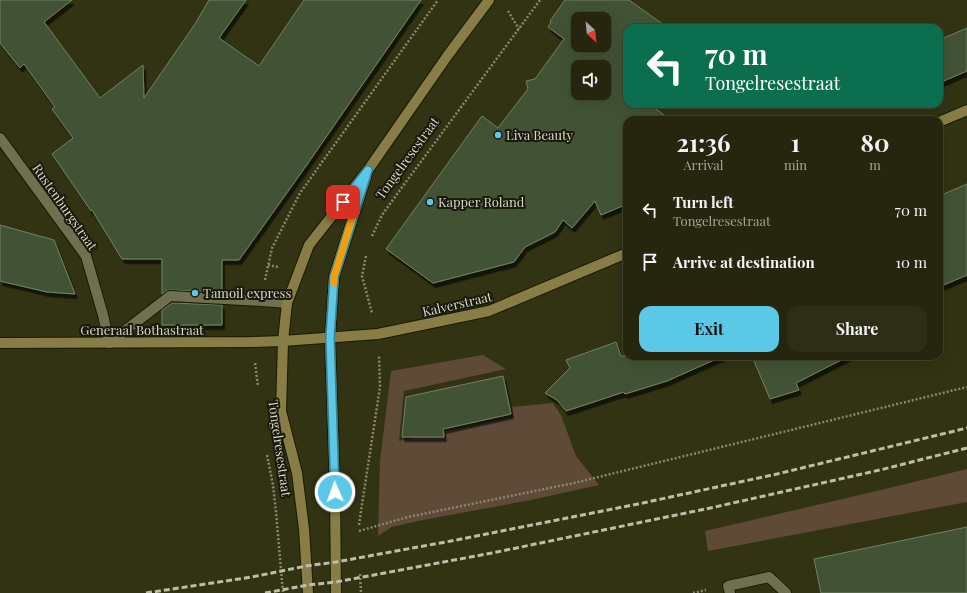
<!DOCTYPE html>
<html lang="en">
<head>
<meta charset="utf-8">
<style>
  body { margin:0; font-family:"Playfair Display",serif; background:#2e2e17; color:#f1f3f6; height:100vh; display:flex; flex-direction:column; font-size:15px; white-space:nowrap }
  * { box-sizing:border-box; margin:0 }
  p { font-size:13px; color:#a4a59e }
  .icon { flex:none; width:22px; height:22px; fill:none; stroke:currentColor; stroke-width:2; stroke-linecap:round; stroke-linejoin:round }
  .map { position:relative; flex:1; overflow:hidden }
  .details { position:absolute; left:623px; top:116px; width:320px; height:244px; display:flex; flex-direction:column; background:#26260e; border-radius:12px; box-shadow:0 4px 16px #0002,0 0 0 1px #42432e }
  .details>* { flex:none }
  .banner { position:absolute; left:623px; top:24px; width:320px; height:84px; border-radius:12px; box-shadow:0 4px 16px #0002,0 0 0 1px #42432e; background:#0b6e4f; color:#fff; overflow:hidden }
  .needle { width:26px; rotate:153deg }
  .controls { position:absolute; left:571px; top:12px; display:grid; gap:8px }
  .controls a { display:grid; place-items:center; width:40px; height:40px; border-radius:8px; background:#26260e; box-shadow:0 4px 16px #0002,0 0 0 1px #42432e; font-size:20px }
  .pin { position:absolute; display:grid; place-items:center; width:34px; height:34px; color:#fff; margin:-17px; border-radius:8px; box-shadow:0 2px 6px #0006 }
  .me { position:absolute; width:44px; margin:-22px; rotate:358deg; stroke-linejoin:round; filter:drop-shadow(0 0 3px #0008) }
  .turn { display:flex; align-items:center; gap:14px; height:84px; padding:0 16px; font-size:18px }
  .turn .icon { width:52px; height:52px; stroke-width:2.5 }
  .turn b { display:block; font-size:28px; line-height:34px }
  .eta { display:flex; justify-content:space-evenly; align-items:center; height:68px; text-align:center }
  .eta b { font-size:24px; font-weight:700; line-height:28px }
  .cta { display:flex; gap:8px; margin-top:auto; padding:8px 16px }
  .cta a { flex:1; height:46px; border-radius:12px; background:#5bc8e7; color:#111; font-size:16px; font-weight:700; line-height:46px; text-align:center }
  .cta a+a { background:#2e2e17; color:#f1f3f6 }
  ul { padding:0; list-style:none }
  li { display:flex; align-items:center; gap:12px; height:52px; padding:0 16px }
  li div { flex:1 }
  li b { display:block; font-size:15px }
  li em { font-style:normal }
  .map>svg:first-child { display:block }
</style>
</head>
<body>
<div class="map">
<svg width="967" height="593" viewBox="0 0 967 593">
  <defs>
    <filter id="shadow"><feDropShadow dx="2.5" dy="4.5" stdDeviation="0" flood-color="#0009"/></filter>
  </defs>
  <rect width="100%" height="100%" fill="#323313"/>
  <g fill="#5e4a37">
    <path d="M483 355 506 369 404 391 399 441 513 417 512 407 553 403 561 415 576 456 599 485 531 500 418 521 392 527 378 536 380 461 391 371Z"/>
    <path d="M967 469V502L708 551 705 531 881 490Z"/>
  </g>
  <g fill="#435236" stroke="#728264" fill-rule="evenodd" filter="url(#shadow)">
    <path d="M0 0H72L44 22 100 98 143 65 144 98 195 24 209 0H246L219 38 259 66 304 0H421L306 166 239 260H222V292L170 290 166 291 162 294V259H122L92 210 91 211 52 154 73 138 52 109 55 107 24 64 20 68 0 43Z"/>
    <path d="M565 0H629L668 28H627V104H649L671 120H627V204L601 215 595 201 572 228 563 220 555 232 525 247 514 262 433 283 386 249 482 116 498 128 528 89 526 81 535 79 564 39 548 27 551 22 550 21ZM578 19H604V45H578ZM578 67H604V93H578Z"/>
    <path d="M967 28V71L939 83V40Z"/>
    <path d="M967 184V275L939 287V196Z"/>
    <path d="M0 225 54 240 75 294 47 292 0 281Z"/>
    <path d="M172 303 222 305V325H162V310Z"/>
    <path d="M616 342 621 356H723L667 381 625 394 624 392 566 411 557 400 545 393 570 368 566 360Z"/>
    <path d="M752 356H849L796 383 799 390 770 399Z"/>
    <path d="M503 376 511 414 443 429 444 437H402L406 397Z"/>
    <path d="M967 527V593H821L814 559Z"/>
  </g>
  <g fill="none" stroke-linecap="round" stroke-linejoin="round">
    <defs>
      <path id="lane" d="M109 343 170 296 261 301 287 303"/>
      <g id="street">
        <path d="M0 138 86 256 103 315 109 343"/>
        <path d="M730 593 728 586 769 577 786 593"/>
      </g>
      <g id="secondary">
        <path d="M939 122 967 110"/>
        <path d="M0 343 252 342 283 341 378 334 489 311 627 253"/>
        <path d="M308 593 304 529 297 473 281 411 283 341 287 303 309 245 368 170 448 55 489 0"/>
        <path d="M336 593 335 491 330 338 334 277 366 177"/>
      </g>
    </defs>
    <use href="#lane" stroke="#1a1a00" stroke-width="12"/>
    <use href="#street" stroke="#1a1a00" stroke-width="12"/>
    <use href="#secondary" stroke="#1a1a00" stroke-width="12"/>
    <g stroke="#878870" stroke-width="2.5" stroke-dasharray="2 2" stroke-linecap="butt">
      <path d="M508 11 519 29"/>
      <path d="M372 236 382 215 400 190 540 0"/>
      <path d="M366 256 362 276 372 313"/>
      <path d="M268 265 278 267"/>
      <path d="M265 280 272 248 300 193 438 0"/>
      <path d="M255 363 258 386"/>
      <path d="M267 455 273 485 276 512 283 593"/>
      <path d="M359 525 361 511 380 387 379 355"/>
      <path d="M359 531 408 517 574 483 967 387"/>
      <path d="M360 574 361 593"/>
      <path d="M693 593 706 590"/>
    </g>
    <use href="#lane" stroke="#6f704f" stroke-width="10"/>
    <use href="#street" stroke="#6f704f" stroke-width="10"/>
    <use href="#secondary" stroke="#887d46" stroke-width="10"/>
    <g stroke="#bdbeaa" stroke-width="3" stroke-dasharray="6 3" stroke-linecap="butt">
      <path d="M146 593 252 577 306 566 336 562 451 541 638 504 777 474 967 428"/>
      <path d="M265 593 308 585 336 582 492 553 715 507 880 470 967 448"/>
    </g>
  </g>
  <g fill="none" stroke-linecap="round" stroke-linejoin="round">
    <defs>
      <path id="route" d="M335 492 330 338 334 277 368 170 343 202"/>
    </defs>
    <use href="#route" stroke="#3b8296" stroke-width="10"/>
    <use href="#route" stroke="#5bc8e7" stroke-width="7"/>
    <path stroke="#f59e0b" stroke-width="7" d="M334 283V277L354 212"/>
  </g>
  <g fill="#5bc8e7" stroke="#191a0c" stroke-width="1.5">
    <circle cx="498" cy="135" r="4"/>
    <circle cx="430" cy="202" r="4"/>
    <circle cx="195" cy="293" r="4"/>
  </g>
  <g text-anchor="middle" stroke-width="4" stroke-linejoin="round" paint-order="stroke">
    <g font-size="13" fill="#d7d8c6" stroke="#191a0c" text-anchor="start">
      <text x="506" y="140">Liva Beauty</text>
      <text x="438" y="207">Kapper Roland</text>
      <text x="203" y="298">Tamoil express</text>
    </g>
    <g font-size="13" fill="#d7d8c6" stroke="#191a0c">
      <text transform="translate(407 158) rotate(-54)" y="5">Tongelresestraat</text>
      <text transform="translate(65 207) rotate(55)" y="5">Rustenburgstraat</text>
      <text transform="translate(457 304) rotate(-13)" y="5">Kalverstraat</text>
      <text x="142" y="335">Generaal Bothastraat</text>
      <text transform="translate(280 448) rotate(82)" y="5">Tongelresestraat</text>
    </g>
  </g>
</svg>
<div class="controls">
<a><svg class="needle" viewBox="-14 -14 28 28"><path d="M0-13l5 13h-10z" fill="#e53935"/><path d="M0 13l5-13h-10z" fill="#a4a59e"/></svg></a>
<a><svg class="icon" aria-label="sound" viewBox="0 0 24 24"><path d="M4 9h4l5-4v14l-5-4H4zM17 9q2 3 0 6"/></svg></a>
</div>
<div class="pin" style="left:343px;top:202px;background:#d93025"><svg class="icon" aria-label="arrive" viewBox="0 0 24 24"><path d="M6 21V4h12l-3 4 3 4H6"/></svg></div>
<svg class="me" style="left:335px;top:492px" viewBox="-20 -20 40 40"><circle r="17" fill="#5bc8e7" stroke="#fff" stroke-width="3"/><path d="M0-11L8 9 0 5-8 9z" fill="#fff"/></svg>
<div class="banner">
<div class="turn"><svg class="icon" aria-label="left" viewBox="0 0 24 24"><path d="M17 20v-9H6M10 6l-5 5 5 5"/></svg><div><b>70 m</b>Tongelresestraat</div></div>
</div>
<section class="details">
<div class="eta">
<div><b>21:36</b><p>Arrival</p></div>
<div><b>1</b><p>min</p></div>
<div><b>80</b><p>m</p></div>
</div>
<ul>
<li><svg class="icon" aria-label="left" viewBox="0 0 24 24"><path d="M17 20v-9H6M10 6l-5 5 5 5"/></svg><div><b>Turn left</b><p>Tongelresestraat</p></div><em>70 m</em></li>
<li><svg class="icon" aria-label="arrive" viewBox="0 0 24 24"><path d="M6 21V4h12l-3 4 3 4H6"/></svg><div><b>Arrive at destination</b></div><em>10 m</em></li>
</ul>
<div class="cta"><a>Exit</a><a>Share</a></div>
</section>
</div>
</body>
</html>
